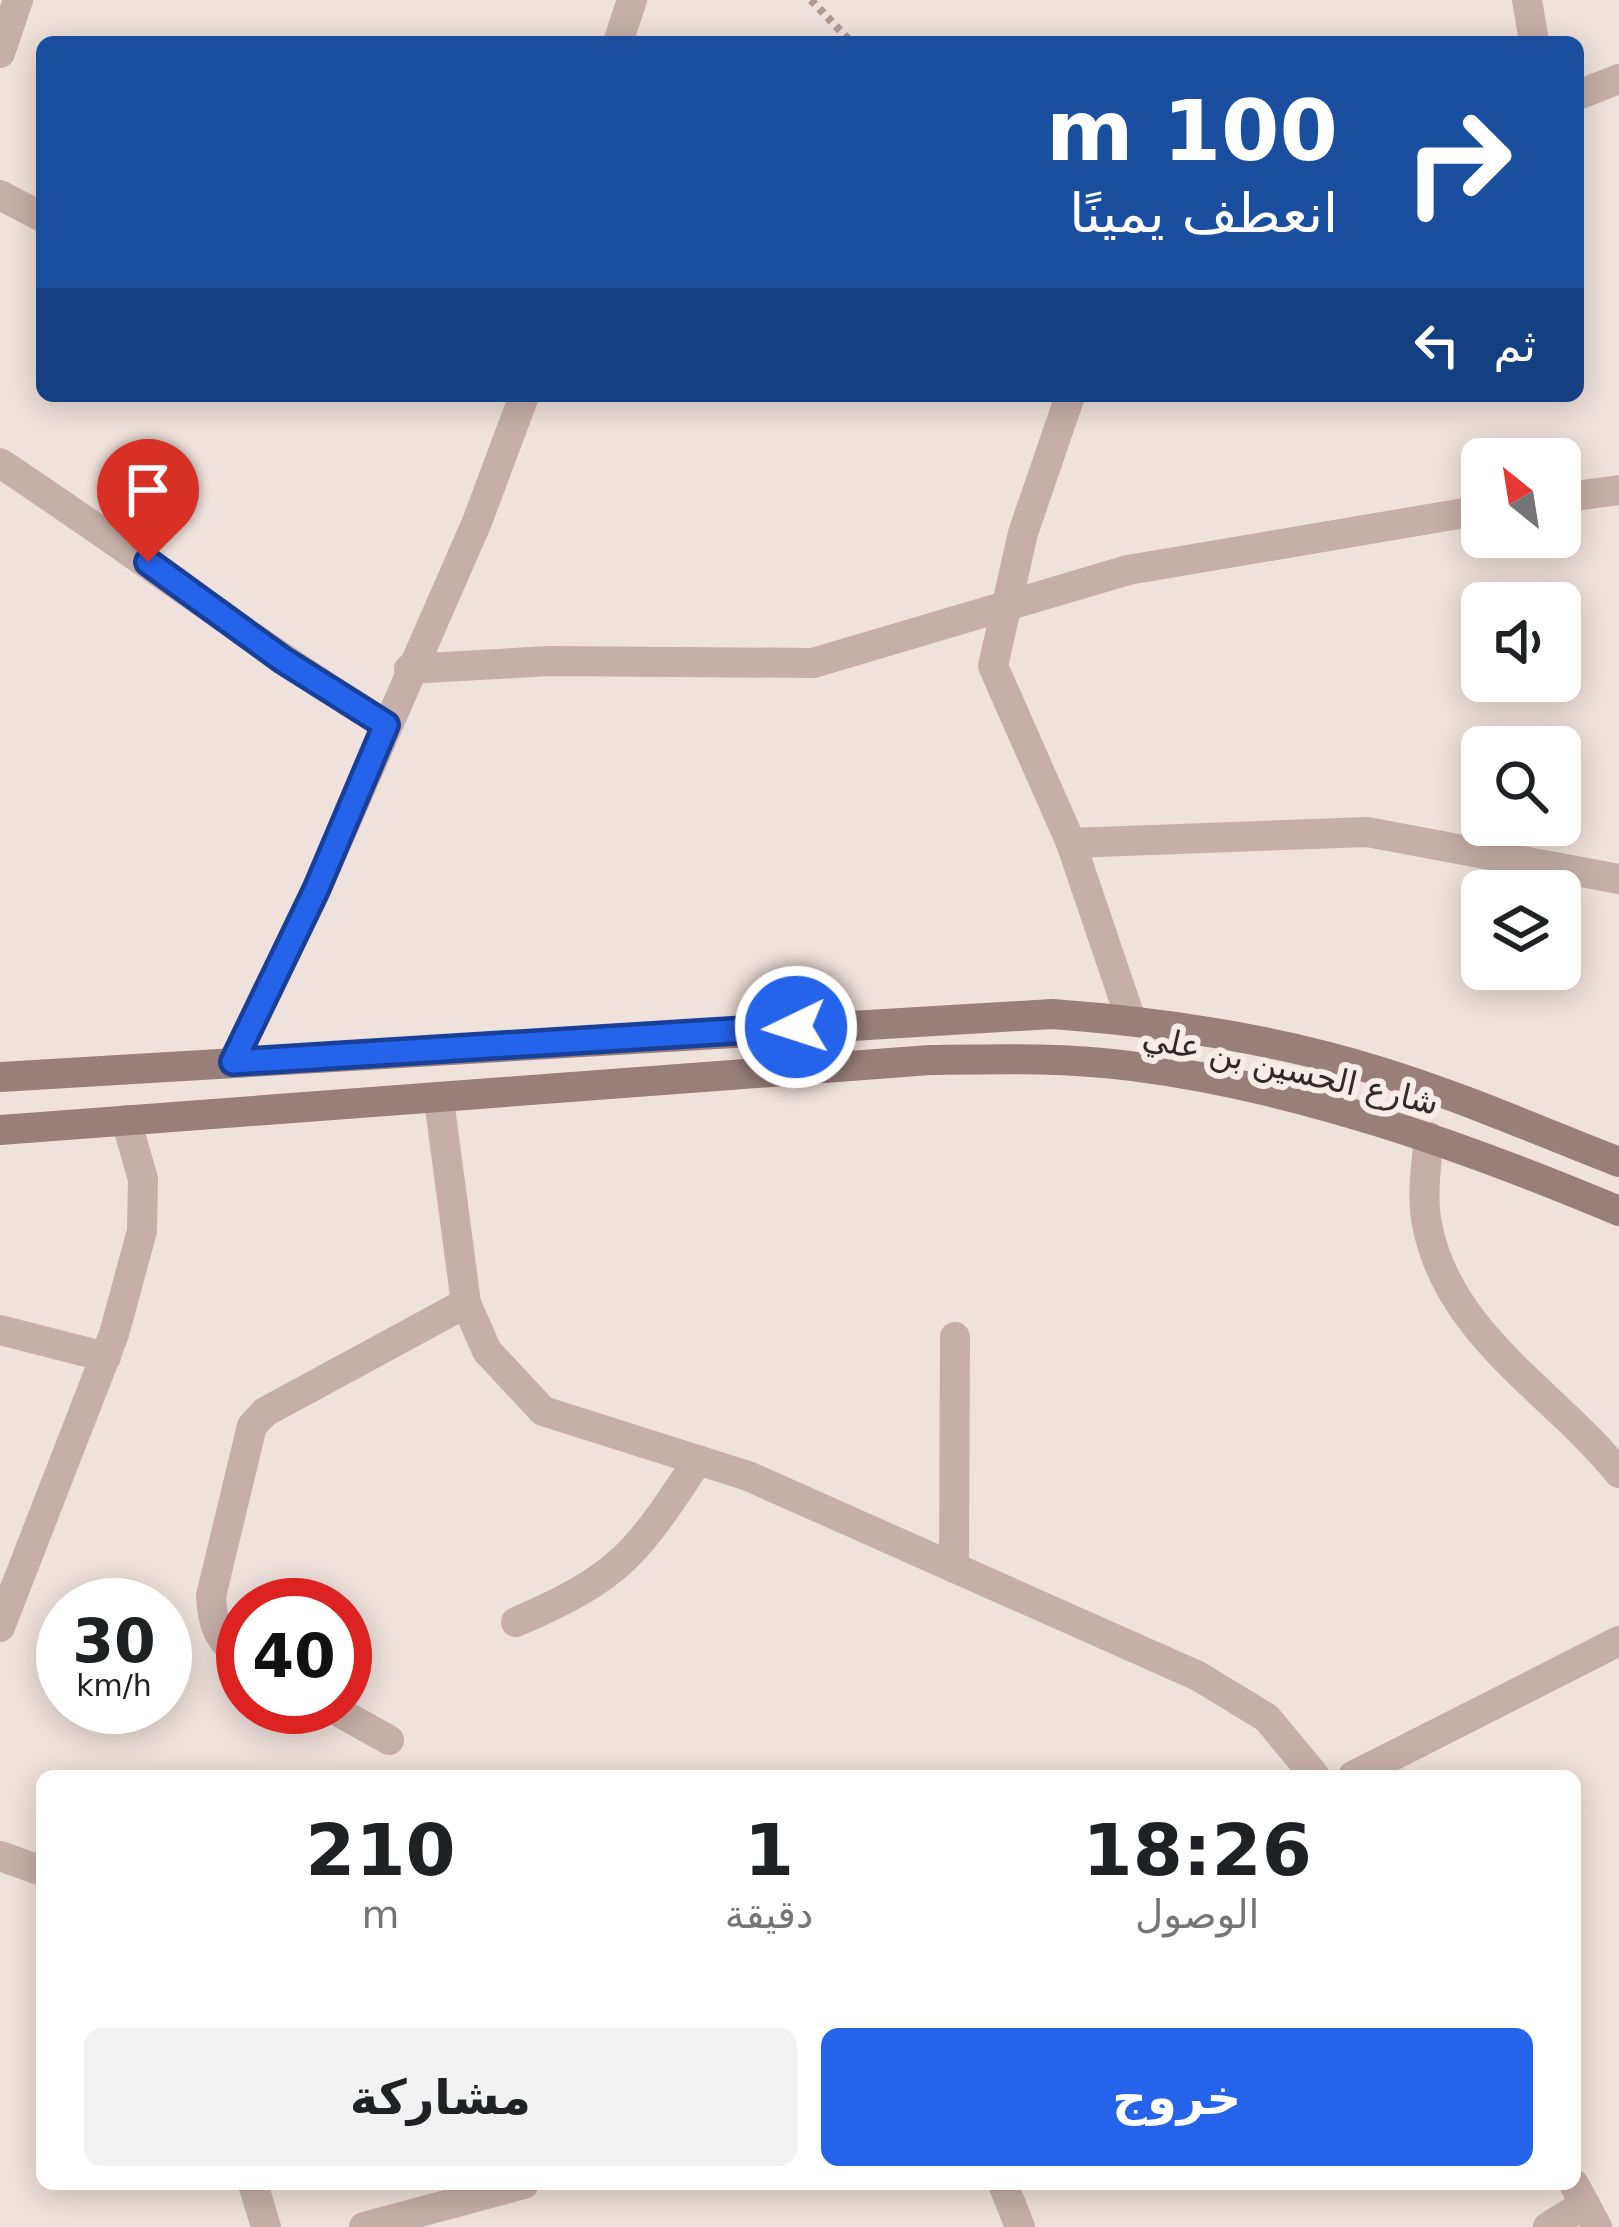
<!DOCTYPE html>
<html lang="ar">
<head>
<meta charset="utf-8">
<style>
  body { margin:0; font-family:"DejaVu Sans",Vazirmatn,sans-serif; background:#f2f2f2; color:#202124; direction:rtl; height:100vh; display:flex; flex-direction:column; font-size:45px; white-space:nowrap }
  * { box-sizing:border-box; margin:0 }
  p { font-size:39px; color:#757577 }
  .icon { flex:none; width:66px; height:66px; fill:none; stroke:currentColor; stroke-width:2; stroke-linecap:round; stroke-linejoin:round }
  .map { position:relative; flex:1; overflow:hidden; direction:ltr }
  .details { position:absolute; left:36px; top:1770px; width:1545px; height:420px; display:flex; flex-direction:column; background:#fff; border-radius:18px; box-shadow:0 6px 30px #0003; direction:rtl }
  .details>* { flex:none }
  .top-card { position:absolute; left:36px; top:36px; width:1548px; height:366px; border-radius:18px; box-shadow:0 6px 30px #0003; direction:rtl; background:#1a4fa0; color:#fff; overflow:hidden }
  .needle { width:78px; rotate:330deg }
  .controls { position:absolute; left:1461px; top:438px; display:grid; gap:24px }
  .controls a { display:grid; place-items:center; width:120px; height:120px; border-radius:18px; background:#fff; box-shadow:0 6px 30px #0003; font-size:60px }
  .speed { position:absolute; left:36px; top:1578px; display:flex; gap:24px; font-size:60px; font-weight:700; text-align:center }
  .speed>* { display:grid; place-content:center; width:156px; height:156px; border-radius:50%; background:#fff; box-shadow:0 6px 30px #0003; line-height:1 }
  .speed small { font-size:30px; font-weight:400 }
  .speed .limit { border:18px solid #d22; background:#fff; color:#111 }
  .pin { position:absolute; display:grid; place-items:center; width:102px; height:102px; color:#fff; margin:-123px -51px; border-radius:50% 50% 50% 0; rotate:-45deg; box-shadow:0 0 12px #0007 }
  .pin .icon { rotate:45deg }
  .me { position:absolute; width:132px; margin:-66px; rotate:266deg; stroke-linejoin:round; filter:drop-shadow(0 0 9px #0008) }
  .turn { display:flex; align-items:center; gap:42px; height:252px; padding:0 48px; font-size:54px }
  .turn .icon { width:156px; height:156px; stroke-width:2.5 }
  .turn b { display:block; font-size:84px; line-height:102px }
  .then { display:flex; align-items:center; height:114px; padding:0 48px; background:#0003; gap:24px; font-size:45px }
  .eta { display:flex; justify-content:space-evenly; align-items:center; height:204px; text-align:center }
  .eta b { font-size:72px; font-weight:700; line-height:84px }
  .action { display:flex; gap:24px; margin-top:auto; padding:24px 48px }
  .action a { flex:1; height:138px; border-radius:18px; background:#2563eb; color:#fff; font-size:48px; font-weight:700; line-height:138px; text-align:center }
  .action a+a { background:#f2f2f2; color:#202124 }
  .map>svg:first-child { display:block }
</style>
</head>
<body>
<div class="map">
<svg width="1619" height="2227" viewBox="0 0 1619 2227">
  <rect width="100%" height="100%" fill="#efe1db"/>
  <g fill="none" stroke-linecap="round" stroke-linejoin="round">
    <path stroke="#b29992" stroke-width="8" stroke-dasharray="6 6" stroke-linecap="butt" d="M811 0 851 42"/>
    <g stroke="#c6afa8" stroke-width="30">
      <path d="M1527 0 1534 42"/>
      <path d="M618 42 632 0"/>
      <path d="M0 53 18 0"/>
      <path d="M1578 95 1619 79"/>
      <path d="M0 195 42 217"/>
      <path d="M1070 396 1023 533 993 666 1071 843 1131 1020"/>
      <path d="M0 463C130 549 254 643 386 725"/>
      <path d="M1560 498 1619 490"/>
      <path d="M409 669 550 661 813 663 1128 570 1482 510"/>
      <path d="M1071 843 1367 832 1619 879"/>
      <path d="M233 1062 316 890 477 522 524 396"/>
      <path d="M439 1100 466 1303 487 1351 543 1411 748 1476 1198 1676 1267 1718 1315 1776"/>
      <path d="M1429 1137C1426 1167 1421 1200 1428 1229 1451 1337 1555 1393 1619 1473"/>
      <path d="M0 1330 106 1357"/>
      <path d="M954 1568 955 1337"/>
      <path d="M516 1622C621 1577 637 1553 698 1460"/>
      <path d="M0 1627 114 1334 142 1231 143 1179 126 1120"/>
      <path d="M243 1658C219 1643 212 1623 211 1596L252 1426 265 1412 466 1303"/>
      <path d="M330 1707 389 1740"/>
      <path d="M1353 1776 1619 1641"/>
      <path d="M0 1856 42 1871"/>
      <path d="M253 2184 266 2227"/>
      <path d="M1003 2184 1020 2227"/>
      <path d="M1574 2184 1597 2227"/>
      <path d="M364 2227 524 2184"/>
      <path d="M1548 2227 1585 2204"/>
    </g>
    <g stroke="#997e7a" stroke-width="30">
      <path d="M0 1077 1052 1014C1161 1022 1273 1038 1378 1071 1460 1096 1539 1131 1619 1162"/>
      <path d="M0 1130 930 1060C997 1059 1064 1057 1131 1066 1298 1087 1464 1146 1619 1211"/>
    </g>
  </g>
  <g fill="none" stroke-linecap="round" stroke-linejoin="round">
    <defs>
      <path id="route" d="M148 562 283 660 386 725 316 890 233 1062 796 1027"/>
    </defs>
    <use href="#route" stroke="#184099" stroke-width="30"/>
    <use href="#route" stroke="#2563eb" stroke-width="21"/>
  </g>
  <g text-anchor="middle" stroke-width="12" stroke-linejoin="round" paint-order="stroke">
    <g font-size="33" fill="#332927" stroke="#f7ece7">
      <text transform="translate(1291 1069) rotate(13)" y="12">شارع الحسين بن علي</text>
    </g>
  </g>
</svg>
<div class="controls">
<a><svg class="needle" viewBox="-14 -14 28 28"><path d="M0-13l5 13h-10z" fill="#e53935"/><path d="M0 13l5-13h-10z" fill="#757577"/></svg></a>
<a><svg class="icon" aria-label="sound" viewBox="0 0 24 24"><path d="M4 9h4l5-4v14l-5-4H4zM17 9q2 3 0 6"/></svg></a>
<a><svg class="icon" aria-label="search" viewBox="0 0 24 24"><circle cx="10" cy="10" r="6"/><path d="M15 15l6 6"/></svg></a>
<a><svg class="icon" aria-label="layers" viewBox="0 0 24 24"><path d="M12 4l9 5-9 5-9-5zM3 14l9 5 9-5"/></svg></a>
</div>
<div class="speed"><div>30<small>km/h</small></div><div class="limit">40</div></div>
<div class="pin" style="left:148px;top:562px;background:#d93025"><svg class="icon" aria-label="arrive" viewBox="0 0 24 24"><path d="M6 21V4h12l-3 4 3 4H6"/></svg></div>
<svg class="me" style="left:796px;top:1027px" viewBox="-20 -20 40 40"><circle r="17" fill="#2563eb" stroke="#fff" stroke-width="3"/><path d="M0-11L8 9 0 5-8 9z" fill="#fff"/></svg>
<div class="top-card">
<div class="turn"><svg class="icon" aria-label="right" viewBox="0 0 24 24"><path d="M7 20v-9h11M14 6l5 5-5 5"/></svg><div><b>100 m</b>انعطف يمينًا</div></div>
<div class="then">ثم<svg class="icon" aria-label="left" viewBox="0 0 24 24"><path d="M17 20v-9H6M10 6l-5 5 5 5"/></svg></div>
</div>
<section class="details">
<div class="eta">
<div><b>18:26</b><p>الوصول</p></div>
<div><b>1</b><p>دقيقة</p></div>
<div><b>210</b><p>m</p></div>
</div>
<div class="action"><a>خروج</a><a>مشاركة</a></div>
</section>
</div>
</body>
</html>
